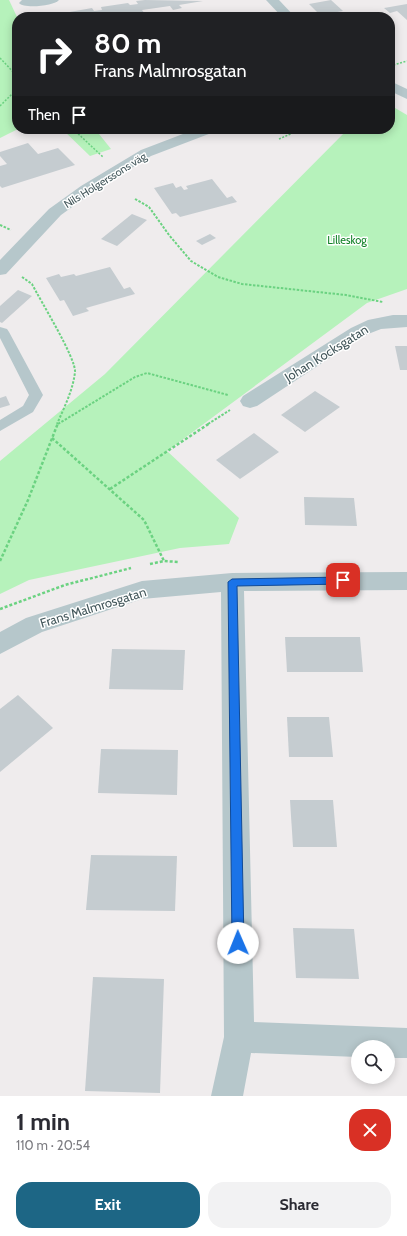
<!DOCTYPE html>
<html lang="en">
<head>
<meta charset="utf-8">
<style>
  body { margin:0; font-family:Cabin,sans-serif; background:#f2f2f3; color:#2b2b33; height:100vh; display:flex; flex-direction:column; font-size:15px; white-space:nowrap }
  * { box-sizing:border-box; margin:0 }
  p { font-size:13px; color:#7c7c81 }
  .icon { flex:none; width:22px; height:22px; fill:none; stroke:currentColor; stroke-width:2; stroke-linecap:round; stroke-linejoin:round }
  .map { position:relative; height:1096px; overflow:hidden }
  .details { display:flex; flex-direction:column; background:#fff; flex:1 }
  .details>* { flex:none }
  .guide { position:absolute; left:12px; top:12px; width:383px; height:122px; border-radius:16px; box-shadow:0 2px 10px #0003; background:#202124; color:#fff; overflow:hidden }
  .fabs { position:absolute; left:351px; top:1040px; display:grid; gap:8px }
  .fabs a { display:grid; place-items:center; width:44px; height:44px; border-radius:50%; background:#fff; box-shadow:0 2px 10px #0003; font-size:20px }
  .pin { position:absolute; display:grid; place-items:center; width:34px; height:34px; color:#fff; margin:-17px; border-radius:8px; box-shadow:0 2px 6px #0006 }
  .me { position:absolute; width:44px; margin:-22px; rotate:359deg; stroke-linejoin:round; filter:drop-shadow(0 0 3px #0008) }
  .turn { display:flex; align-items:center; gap:14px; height:84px; padding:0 16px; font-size:18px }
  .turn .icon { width:52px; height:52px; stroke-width:2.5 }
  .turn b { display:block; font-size:28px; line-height:34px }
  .then { display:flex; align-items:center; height:38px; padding:0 16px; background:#0003; gap:8px; font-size:15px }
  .round { display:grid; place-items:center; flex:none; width:42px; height:42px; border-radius:16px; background:#f2f2f3 }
  .headline { display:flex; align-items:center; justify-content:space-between; height:68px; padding:0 16px }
  h1 { font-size:24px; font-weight:700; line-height:30px }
  .primary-button { display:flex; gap:8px; margin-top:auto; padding:8px 16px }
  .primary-button a { flex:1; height:46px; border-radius:16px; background:#1d6685; color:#fff; font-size:16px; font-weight:700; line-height:46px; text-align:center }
  .primary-button a+a { background:#f2f2f3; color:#2b2b33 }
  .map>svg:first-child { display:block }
</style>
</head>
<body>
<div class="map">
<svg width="407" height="1096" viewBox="0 0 407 1096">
  <rect width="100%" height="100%" fill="#efeced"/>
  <g fill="#b6f2bb">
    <path d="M0 0H9L17 17 18 129 0 138Z"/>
    <path d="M390 105 407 115V289L367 303 167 451 239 518 229 544 180 548 29 580 0 594V461L105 374 348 129H390Z"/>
    <path d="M62 129H95L111 149 90 156Z"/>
  </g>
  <g fill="#c5ccd0">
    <path d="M145 0 203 1 179 5 182 8 173 10 170 6 142 10 145 14 137 15 134 12 107 17H61L65 15 64 13 92 8 94 11 102 10 101 7 128 3 130 5 138 4 136 1Z"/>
    <path d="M331 0 343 11 320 15 309 4Z"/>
    <path d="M407 4V20L397 11 390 13 384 8Z"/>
    <path d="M256 12 260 17H232V16Z"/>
    <path d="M28 143 38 154 58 148 75 165 2 188 0 186V166L7 164 0 156V152Z"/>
    <path d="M212 179 227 198 232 196 237 202 180 217 176 213 172 214 154 188 173 183 176 188 181 186 184 190 188 189 186 186Z"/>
    <path d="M132 214 147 220 117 246 101 239Z"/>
    <path d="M210 234 216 238 202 245 196 241Z"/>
    <path d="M110 267 124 289 130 287 135 294 86 308 89 311 73 316 64 300 60 301 46 278 59 274 61 277 74 274 76 276Z"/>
    <path d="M18 290 32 296 2 323 0 322V306Z"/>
    <path d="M395 346H407V370H400Z"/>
    <path d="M315 391 340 407 305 432 281 415Z"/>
    <path d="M6 396 10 405 0 408V398Z"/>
    <path d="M254 433 279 452 240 479 216 460Z"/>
    <path d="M304 497 354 498 357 526 305 525Z"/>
    <path d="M285 637H360L363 672H287Z"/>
    <path d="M112 649 185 650 183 690 109 689Z"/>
    <path d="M18 695 53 728 0 772V709Z"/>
    <path d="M287 717H329L333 757H289Z"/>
    <path d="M101 749 178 750 177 795 98 793Z"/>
    <path d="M290 800H333L337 847H293Z"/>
    <path d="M91 855 177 856 175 911 86 910Z"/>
    <path d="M293 928 354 929 359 979 296 978Z"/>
    <path d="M93 977 164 979 160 1093 85 1091Z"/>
  </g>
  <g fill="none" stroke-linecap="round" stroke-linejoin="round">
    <g stroke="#6bd281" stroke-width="1.5" stroke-dasharray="2 1.5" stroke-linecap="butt">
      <path d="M0 58 17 76"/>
      <path d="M390 66 407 61"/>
      <path d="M0 106 17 89"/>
      <path d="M73 129 103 157"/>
      <path d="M279 139 302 129"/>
    </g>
    <g stroke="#6bd281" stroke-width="2" stroke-dasharray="2.5 1.5" stroke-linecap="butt">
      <path d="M135 199 149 207 169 235 191 261 218 277 242 284 346 295 383 302"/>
      <path d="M0 225 11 230"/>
      <path d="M22 277 32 284C40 300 76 358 75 372 73 390 64 408 57 424"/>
      <path d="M58 424 135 377 147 373 228 395"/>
      <path d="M208 424 230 410"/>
    </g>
    <g stroke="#6bd281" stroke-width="2.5" stroke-dasharray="3 2" stroke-linecap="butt">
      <path d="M52 438 144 520 164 561"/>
      <path d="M110 489 210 423"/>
      <path d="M0 561 28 500 58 423"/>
      <path d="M150 564 164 561 179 562"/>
      <path d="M0 609 65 585 131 568"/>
    </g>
    <path fill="#b6c7cb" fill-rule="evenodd" d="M0 327 7 329 9 332 43 395 33 412 0 431V420L23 406 29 395 0 338Z"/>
    <g fill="#b6c7cb" fill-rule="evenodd">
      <path d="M22 0H59C55 6 23 9 19 3Z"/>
      <path d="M196 129H216L214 132 151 156 93 192 61 215 6 274 0 275V260L49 209 81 186 141 150Z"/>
      <path d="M393 315H407V327L381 329 363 336 257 406 250 408 243 406 240 401 243 396 351 328 368 320Z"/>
      <path d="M407 572V590L244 591 254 1022 407 1028V1058H388V1047H358V1057L251 1053 243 1096H211L224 1037 221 592 142 599 42 632 0 654V632L26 618 142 581 232 573Z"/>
    </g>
    <g fill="#b6c7cb" fill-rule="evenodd">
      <path d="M266 0H279L295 17H282Z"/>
      <path d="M390 81 407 89V99L390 91Z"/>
    </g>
  </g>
  <path fill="#1a73e8" stroke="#114b97" d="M343 577 348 580 343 584 237 586 244 943 242 947 238 949 234 947 232 943 228 582 232 579Z"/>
  <g text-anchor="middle" stroke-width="3" stroke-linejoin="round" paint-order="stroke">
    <g font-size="11" fill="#43575b" stroke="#fff">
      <text transform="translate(105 180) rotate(-32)" y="4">Nils Holgerssons väg</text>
    </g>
    <g font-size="11" fill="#108126" stroke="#fff">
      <text x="347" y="244">Lilleskog</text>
    </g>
    <g font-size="13" fill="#43575b" stroke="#fff">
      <text transform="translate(326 353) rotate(-32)" y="5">Johan Kocksgatan</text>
      <text transform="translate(93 607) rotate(-17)" y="5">Frans Malmrosgatan</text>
    </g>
  </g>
</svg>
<div class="fabs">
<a><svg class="icon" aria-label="search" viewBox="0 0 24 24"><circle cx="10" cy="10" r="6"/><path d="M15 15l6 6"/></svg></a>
</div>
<div class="pin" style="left:343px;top:580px;background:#d93025"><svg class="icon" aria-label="arrive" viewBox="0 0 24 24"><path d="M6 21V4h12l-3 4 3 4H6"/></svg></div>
<svg class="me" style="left:238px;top:943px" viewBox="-20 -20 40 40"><circle r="19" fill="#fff"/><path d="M0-13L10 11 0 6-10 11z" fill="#1a73e8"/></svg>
<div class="guide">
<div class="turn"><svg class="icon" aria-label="right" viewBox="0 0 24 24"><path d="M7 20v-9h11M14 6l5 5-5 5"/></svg><div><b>80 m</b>Frans Malmrosgatan</div></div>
<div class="then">Then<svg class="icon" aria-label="arrive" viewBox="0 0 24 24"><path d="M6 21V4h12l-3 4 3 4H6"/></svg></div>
</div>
</div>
<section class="details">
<div class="headline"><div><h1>1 min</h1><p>110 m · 20:54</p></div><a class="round" style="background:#d93025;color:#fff"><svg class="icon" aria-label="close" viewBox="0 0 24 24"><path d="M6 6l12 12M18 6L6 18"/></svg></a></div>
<div class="primary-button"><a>Exit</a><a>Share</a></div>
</section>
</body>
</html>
